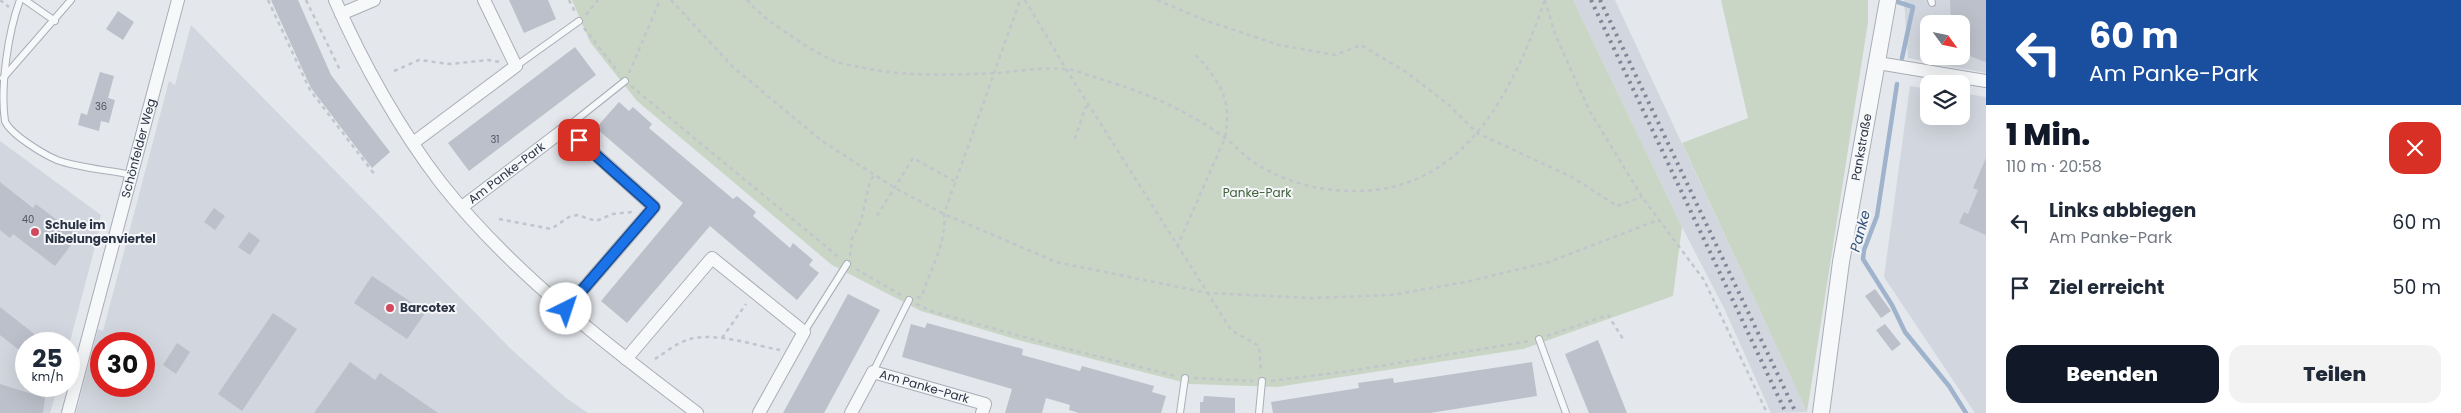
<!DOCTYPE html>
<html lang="de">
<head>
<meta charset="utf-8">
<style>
  body { margin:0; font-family:Poppins,sans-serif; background:#f2f2f3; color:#1f2937; height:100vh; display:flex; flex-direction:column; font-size:19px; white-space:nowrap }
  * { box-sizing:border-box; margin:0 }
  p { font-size:16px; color:#747a83 }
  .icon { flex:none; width:28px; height:28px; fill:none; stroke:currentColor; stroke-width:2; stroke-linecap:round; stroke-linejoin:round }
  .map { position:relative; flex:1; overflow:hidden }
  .panel { display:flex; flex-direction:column; background:#fff; width:475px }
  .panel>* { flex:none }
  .guide { background:#1a4fa0; color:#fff; overflow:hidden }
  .needle { width:32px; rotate:123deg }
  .controls { position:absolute; left:1920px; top:15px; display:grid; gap:10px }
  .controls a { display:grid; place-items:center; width:50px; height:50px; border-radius:10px; background:#fff; box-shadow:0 5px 20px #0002; font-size:25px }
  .speed { position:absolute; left:15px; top:332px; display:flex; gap:10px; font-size:25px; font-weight:700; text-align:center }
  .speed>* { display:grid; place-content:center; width:65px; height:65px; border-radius:50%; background:#fff; box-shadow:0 5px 20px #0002; line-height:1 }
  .speed small { font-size:12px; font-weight:400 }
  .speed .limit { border:8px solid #d22; background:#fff; color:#111 }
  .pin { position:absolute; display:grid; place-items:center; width:42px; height:42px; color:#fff; margin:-21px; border-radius:10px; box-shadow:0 2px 8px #0006 }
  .me { position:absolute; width:55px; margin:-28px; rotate:41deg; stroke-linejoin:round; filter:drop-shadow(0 0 4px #0008) }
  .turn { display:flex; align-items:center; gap:18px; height:105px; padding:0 20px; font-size:22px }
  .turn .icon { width:65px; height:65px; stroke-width:2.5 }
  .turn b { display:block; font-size:35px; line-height:42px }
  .round { display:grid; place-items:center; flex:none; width:52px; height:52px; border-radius:15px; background:#f2f2f3 }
  .summary { display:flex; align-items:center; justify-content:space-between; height:85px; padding:0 20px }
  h1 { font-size:30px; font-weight:800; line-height:38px; color:#111827 }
  .button { display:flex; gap:10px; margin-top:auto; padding:10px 20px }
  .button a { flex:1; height:58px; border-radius:15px; background:#111827; color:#fff; font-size:20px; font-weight:800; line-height:58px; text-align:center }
  .button a+a { background:#f2f2f3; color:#1f2937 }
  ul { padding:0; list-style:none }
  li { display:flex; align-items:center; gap:15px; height:65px; padding:0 20px }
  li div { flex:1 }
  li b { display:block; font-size:19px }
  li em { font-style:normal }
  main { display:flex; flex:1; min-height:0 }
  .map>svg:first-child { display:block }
</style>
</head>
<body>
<main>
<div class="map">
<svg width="1986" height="413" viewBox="0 0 1986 413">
  <rect width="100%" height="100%" fill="#e4e7ec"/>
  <g fill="#d2d6de" fill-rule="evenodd">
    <path d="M1573 0H1615L1807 412 1771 413 1724 308 1682 227Z"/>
    <path d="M1904 0H1986V73L1908 58ZM1929 24H1961V56H1929Z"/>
    <path d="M191 25 512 350 566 398 588 413H76L98 329 103 331 169 81 175 85ZM101 344H144V386H101Z"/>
    <path d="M1910 86 1929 89V116H1961V93L1986 97V413H1975L1884 277Z"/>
    <path d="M0 141 101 215 99 223 101 224 69 345 26 344V386H58L50 413H0Z"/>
  </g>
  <g fill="#c9d6c5">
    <path d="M572 0H1573L1682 227 1673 296 1523 349 1277 387 1190 384 1018 340 921 311 832 265 637 101 590 42Z"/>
    <path d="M1721 0H1868V22L1807 412 1682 143 1748 118Z"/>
  </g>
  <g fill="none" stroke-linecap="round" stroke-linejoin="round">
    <g stroke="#9fb4cc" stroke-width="4.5">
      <path d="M1898 2 1913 7 1902 58"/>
      <path d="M1897 84 1877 216 1864 250 1863 259 1892 305 1905 332 1949 386 1966 413"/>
    </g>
  </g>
  <g fill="#bbc0ca">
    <path d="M271 0H298L331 75 390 152 372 168 311 88Z"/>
    <path d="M509 0H548L556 19 524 33Z"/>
    <path d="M1950 0H1986V62L1961 53V24H1951Z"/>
    <path d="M118 11 134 22 123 40 106 29Z"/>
    <path d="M575 47 596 75 469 171 448 143Z"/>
    <path d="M100 72 114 76 108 98 115 100 109 123 101 121 99 131 78 125 81 113 87 115Z"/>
    <path d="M619 102 629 111 633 107 652 124 649 128 733 199 737 196 756 212 753 216 790 248 793 243 813 260 809 265 819 273 797 300 710 226 627 323 601 301 683 203 596 128Z"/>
    <path d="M1986 158V235L1959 223 1964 212 1968 214 1978 190 1973 188Z"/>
    <path d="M0 182 33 208 36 204 78 236 55 266 13 234 10 238 0 230Z"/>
    <path d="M214 208 225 216 215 230 204 222Z"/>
    <path d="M249 232 260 240 250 255 238 247Z"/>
    <path d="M372 276 426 312 407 339 354 303Z"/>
    <path d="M1875 289 1891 311 1881 318 1865 296Z"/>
    <path d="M848 294 880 310 824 413H783Z"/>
    <path d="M0 307 47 344H26V350L23 353 9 342 0 335Z"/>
    <path d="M273 313 297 329 242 411 218 394Z"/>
    <path d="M927 323 1023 349 1022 355 1080 371 1082 366 1154 386 1152 392 1166 396 1161 413H1079L1069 410 1070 405 1046 398 1042 413H1005L1012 389 902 357 911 324 925 328Z"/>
    <path d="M1885 324 1901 344 1892 351 1876 330Z"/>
    <path d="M1598 340 1627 413H1589L1565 354Z"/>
    <path d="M177 343 190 352 176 374 163 365Z"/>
    <path d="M350 362 375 380 380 373 438 413H314Z"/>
    <path d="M1532 362 1537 396 1430 413H1273L1271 402 1359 388 1358 383 1393 378 1394 383Z"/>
    <path d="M0 384 45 398 43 413H0Z"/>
    <path d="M1204 396 1235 398V413H1200V402H1203Z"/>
  </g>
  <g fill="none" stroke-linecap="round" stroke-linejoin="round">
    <defs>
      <g id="service">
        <path d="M20 0C8 32 0 88 5 121 10 134 43 154 57 160 78 168 109 170 132 175"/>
        <path d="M25 0 55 21"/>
        <path d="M1931 0 1932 3"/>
        <path d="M516 66 579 21"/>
        <path d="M3 78 71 0"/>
        <path d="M566 128 625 81"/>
        <path d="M804 332 847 264"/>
        <path d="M1539 339 1566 413"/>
        <path d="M873 372 909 300"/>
        <path d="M1180 413 1185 378"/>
        <path d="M1259 413 1262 381"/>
      </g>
      <g id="minor">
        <path d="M335 0C362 62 400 130 441 183 511 272 607 345 697 413"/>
        <path d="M341 14 374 0"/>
        <path d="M1878 63 1986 81"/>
        <path d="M413 143 516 66 484 0"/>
        <path id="s1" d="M462 207 566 128 654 207 566 309"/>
        <path d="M626 359 712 258 804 332 759 413"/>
        <path id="s2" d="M68 413 178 0"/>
        <path id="s3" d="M851 413 873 372 985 404 982 413"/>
      </g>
      <g id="tertiary">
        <path id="s4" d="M1821 413 1841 262 1888 0"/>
      </g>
    </defs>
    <use href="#service" stroke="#a9aeb7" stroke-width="8"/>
    <use href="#minor" stroke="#a9aeb7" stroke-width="14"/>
    <use href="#tertiary" stroke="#a9aeb7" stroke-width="18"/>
    <g stroke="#c2c5cb" stroke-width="2.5" stroke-dasharray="4 4" stroke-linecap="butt">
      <path d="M0 0 9 7"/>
      <path d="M268 0 310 90 375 175"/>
      <path d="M306 0 340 70"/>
      <path d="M569 0 575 12"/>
      <path d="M671 0 733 67 822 141 895 188 944 214 1056 262 1208 293 1311 298 1391 295 1466 282 1549 262 1658 220"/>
      <path d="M747 0C759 14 772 23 787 33 801 43 817 53 832 60 840 64 851 65 860 67 905 77 951 75 998 73 1019 71 1043 67 1064 69 1075 69 1086 75 1097 78 1142 91 1187 110 1225 138 1236 146 1244 156 1255 163 1285 182 1318 191 1354 191 1465 192 1513 91 1545 0"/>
      <path d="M1025 0 1066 69 1231 330 1259 346 1261 373"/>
      <path d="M1157 0 1207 21 1279 45 1335 55 1361 45 1406 72 1449 105 1477 133 1572 177 1617 206 1642 197"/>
      <path d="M1545 0 1555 34 1589 110 1642 197 1704 280 1767 413"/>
      <path d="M586 15 598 0"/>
      <path d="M584 28 619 73"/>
      <path d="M394 71 419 60 450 64 488 60 500 62"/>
      <path d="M629 73 660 0"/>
      <path d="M631 86 841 259"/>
      <path d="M1075 139 1085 108 1088 106"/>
      <path d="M877 216 913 158 956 182"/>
      <path d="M499 219 551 229 569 217 577 215 596 221 613 214 632 212"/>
      <path d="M1177 247 1225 138C1232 98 1221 84 1196 55"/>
      <path d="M850 256 852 239 861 221 870 181 874 175"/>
      <path d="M856 269 901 295"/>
      <path d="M917 298 922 296C930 269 947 243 944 214L1020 0"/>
      <path d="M916 304 934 312 1060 347 1176 376"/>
      <path d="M1547 336 1608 315 1623 339"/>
      <path d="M722 338 746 304"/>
      <path d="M655 359C666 352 678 342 690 339 717 332 753 345 780 350"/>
      <path d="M1194 378 1253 381"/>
      <path d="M1271 381 1350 371 1530 341"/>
    </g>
    <use href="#service" stroke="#f7f8fa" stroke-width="6"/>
    <use href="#minor" stroke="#f7f8fa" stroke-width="12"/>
    <use href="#tertiary" stroke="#f7f8fa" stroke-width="16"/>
    <g stroke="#7d8696" stroke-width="4" stroke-dasharray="2.5 5" stroke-linecap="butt">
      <path d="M1591 0 1786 413"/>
      <path d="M1600 0 1796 413"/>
    </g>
  </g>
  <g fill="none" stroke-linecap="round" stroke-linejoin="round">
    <defs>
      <path id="route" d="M566 309 654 207 579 140"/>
    </defs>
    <use href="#route" stroke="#114b97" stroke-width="12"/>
    <use href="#route" stroke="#1a73e8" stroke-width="9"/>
  </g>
  <g fill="#d1495b" stroke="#f4f6f9" stroke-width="2">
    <circle cx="35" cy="232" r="5"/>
    <circle cx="390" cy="308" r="5"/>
  </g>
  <g text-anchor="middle" stroke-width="4" stroke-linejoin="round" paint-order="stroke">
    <g font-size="10" fill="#4f5766">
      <text x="101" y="110">36</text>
      <text x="495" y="143">31</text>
      <text x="28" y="223">40</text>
    </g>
    <g font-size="12" fill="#2b3445" stroke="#f4f6f9">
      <text dy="4" stroke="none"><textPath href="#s4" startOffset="269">Pankstraße</textPath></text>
      <text dy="4" stroke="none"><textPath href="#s2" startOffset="274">Schönfelder Weg</textPath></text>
      <text dy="4" stroke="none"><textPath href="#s1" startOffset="56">Am Panke-Park</textPath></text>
      <text dy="4" stroke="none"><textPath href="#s3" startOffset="100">Am Panke-Park</textPath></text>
    </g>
    <g font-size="12" fill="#3f6138" stroke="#f4f6f9">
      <text x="1257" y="197">Panke-Park</text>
    </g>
    <g font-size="12" font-weight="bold" fill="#2b3445" stroke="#f4f6f9" text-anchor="start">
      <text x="45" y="229">Schule im<tspan x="45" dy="14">Nibelungenviertel</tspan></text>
      <text x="400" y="312">Barcotex</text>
    </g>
    <g font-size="14" font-style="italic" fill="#34527a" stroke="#f4f6f9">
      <text transform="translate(1860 231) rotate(-75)" y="5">Panke</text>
    </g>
  </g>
</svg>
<div class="controls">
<a><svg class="needle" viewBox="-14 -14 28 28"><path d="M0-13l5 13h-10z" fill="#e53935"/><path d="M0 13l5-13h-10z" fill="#747a83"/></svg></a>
<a><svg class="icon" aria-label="layers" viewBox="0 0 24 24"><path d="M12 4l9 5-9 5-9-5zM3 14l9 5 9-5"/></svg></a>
</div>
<div class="speed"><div>25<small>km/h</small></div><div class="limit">30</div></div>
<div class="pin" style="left:579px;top:140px;background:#d93025"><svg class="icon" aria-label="arrive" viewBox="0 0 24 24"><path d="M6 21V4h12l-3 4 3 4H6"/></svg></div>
<svg class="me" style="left:566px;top:309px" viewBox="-20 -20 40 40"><circle r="19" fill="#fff"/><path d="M0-13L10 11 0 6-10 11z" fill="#1a73e8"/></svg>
</div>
<section class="panel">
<div class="guide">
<div class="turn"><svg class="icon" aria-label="left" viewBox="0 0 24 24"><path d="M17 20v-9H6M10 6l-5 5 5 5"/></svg><div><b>60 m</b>Am Panke-Park</div></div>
</div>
<div class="summary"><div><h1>1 Min.</h1><p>110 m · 20:58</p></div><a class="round" style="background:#d93025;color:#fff"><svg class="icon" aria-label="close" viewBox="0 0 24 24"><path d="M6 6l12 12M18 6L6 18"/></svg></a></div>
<ul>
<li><svg class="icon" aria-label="left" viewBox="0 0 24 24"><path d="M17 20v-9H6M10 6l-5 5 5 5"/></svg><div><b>Links abbiegen</b><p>Am Panke-Park</p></div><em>60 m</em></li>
<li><svg class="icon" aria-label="arrive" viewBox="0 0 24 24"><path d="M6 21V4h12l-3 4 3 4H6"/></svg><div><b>Ziel erreicht</b></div><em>50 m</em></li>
</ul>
<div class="button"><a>Beenden</a><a>Teilen</a></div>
</section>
</main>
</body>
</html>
